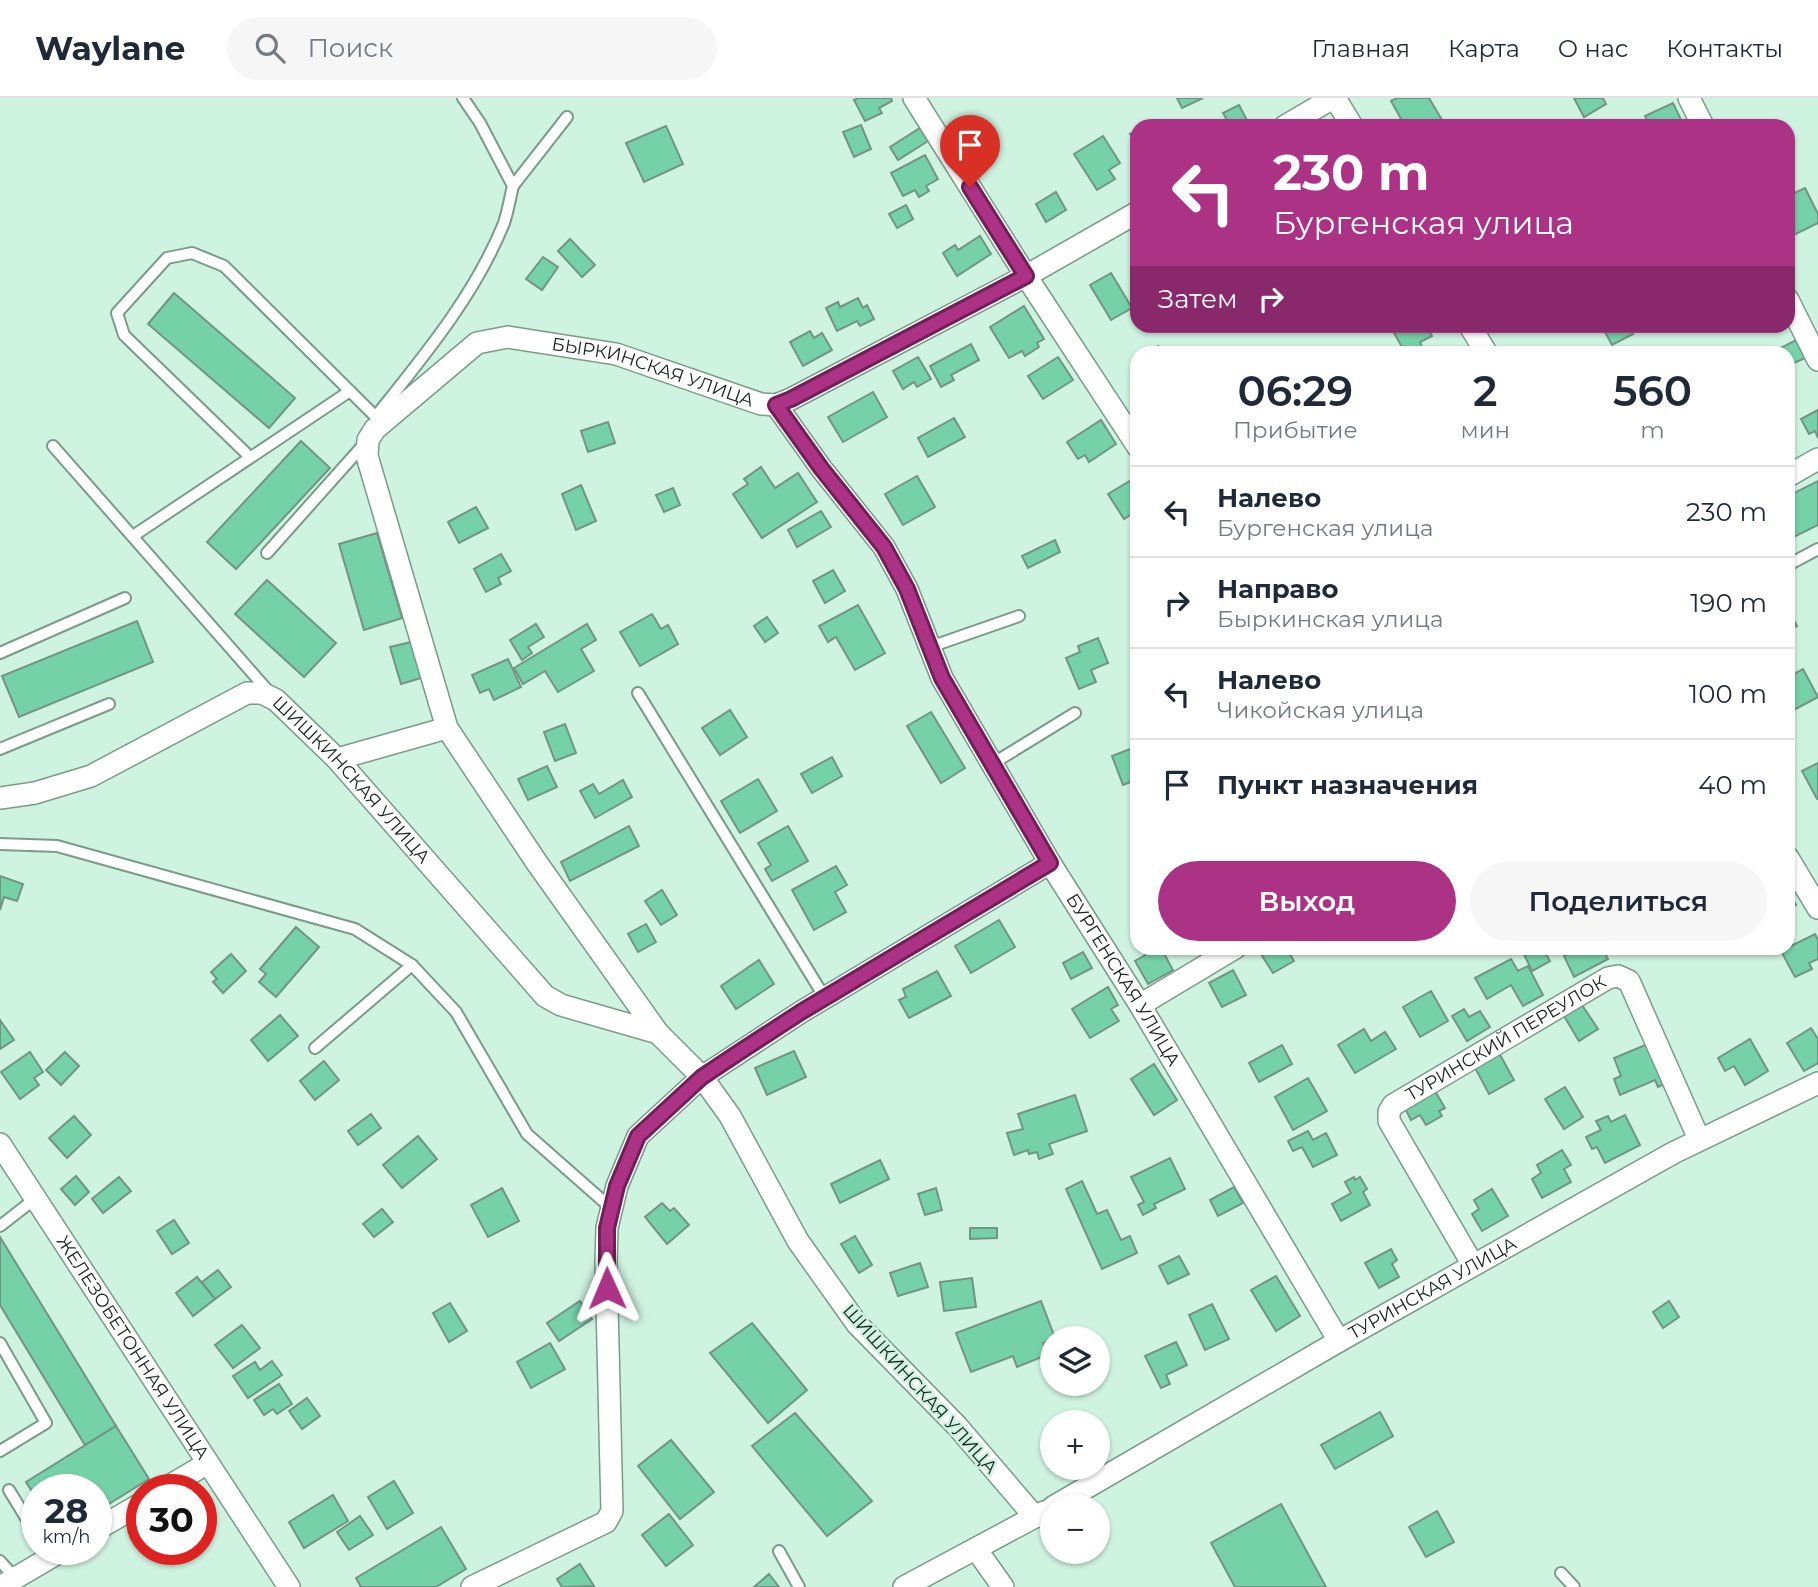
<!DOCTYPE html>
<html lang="ru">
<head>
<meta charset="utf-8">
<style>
  body { margin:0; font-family:Montserrat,sans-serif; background:#f6f6f7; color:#1f2937; height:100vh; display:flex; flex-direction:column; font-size:26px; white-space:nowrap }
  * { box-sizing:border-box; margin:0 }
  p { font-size:23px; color:#747a83 }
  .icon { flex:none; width:38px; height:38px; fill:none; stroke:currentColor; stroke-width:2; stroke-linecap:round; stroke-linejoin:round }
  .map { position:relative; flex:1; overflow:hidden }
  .panel { position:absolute; left:1130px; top:248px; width:665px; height:609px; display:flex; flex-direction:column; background:#fff; border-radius:21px; box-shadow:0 2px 5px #0004 }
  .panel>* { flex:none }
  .guide { position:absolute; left:1130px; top:21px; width:665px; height:214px; border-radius:21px; box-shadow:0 2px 5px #0004; background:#ac3285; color:#fff; overflow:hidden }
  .buttons { position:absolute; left:1040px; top:1228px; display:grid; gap:14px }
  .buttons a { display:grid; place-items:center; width:70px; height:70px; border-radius:50%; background:#fff; box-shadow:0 2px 5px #0004; font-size:35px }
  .speed { position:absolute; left:21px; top:1376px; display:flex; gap:14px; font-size:35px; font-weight:700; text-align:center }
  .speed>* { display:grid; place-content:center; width:91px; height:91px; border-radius:50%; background:#fff; box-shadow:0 2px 5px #0004; line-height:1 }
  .speed small { font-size:18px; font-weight:400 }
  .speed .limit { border:10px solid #d22; background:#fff; color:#111 }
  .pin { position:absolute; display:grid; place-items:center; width:60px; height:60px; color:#fff; margin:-72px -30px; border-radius:50% 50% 50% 0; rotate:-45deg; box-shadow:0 0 7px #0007 }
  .pin .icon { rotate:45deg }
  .me { position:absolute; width:77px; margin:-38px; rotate:359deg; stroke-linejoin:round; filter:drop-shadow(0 0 5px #0008) }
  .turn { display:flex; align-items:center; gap:24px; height:147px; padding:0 28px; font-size:32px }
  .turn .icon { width:91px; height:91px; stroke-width:2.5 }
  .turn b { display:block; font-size:49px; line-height:60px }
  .then { display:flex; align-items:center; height:66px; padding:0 28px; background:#0003; gap:14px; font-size:26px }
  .eta { display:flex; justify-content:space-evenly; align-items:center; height:119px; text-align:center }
  .eta b { font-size:42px; font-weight:600; line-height:49px }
  .button { display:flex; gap:14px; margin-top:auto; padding:14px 28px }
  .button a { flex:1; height:80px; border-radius:42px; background:#ac3285; color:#fff; font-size:28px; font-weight:600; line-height:80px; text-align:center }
  .button a+a { background:#f6f6f7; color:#1f2937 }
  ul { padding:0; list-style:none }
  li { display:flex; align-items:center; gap:21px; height:91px; padding:0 28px; border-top:2px solid #e0e1e3 }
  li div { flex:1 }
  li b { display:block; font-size:26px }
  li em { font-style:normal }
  header { display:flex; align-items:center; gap:42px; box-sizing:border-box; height:98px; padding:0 35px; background:#fff; border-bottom:2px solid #e0e1e3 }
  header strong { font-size:33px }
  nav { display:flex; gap:38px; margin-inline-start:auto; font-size:24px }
  .search { width:490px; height:63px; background:#f6f6f7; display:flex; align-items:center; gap:18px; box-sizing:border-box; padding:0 24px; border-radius:38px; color:#747a83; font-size:26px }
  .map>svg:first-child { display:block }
</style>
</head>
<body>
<header>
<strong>Waylane</strong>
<div class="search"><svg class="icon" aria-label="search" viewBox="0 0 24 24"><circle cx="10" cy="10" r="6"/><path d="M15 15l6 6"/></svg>Поиск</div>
<nav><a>Главная</a><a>Карта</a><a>О нас</a><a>Контакты</a></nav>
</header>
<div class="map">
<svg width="1818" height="1489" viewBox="0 0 1818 1489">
  <rect width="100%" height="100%" fill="#cff3e1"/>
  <g fill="#75d2a8" stroke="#739484" stroke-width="2">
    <path d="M858 0H891L892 3 879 10 882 15 865 23 854 2Z"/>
    <path d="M1177 0H1203L1182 10Z"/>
    <path d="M1397 0H1429L1445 27 1405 28 1391 3Z"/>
    <path d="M1574 0H1603L1606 6 1584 19Z"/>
    <path d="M1673 5 1683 26 1679 28H1650L1645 18Z"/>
    <path d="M1239 7 1250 28H1230L1223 15Z"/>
    <path d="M861 27 871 51 854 59 843 34Z"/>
    <path d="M666 28 683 66 644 84 626 45Z"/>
    <path d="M920 30 928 43 898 62 890 49Z"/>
    <path d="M1138 32V49L1130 36Z"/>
    <path d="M1103 38 1120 65 1109 72 1115 81 1097 92 1074 56Z"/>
    <path d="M925 57 938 81 926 88 929 93 919 99 915 92 903 98 891 75Z"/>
    <path d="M1805 90 1818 116V125L1788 140V98Z"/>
    <path d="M1056 94 1066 112 1046 124 1036 106Z"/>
    <path d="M906 107 913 121 897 130 889 116Z"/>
    <path d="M980 138 991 156 957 178 943 155 955 147 958 152Z"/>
    <path d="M570 141 595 167 582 179 558 153Z"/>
    <path d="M543 159 558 169 542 192 526 181Z"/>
    <path d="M1111 175 1132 210 1111 222 1090 187Z"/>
    <path d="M174 195 295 300 269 330 148 226Z"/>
    <path d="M858 200 863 210 867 207 874 221 860 228 857 223 837 233 826 210 838 204 840 209Z"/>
    <path d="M1024 208 1044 241 1037 245 1039 249 1025 258 1022 253 1009 260 990 229Z"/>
    <path d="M1409 228H1426L1432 238 1420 244 1423 251 1416 256H1406L1394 235Z"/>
    <path d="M1619 228H1628L1633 236 1612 247 1605 234Z"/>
    <path d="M810 233 814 240 822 235 832 252 803 268 790 244Z"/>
    <path d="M1796 242 1805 260 1788 268V256H1769Z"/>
    <path d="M971 246 979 262 951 277 954 282 941 289 930 268Z"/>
    <path d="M1158 248 1161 255 1167 252 1169 256H1147Z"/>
    <path d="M918 259 931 281 917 289 914 284 903 291 893 273Z"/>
    <path d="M1058 259 1073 282 1043 301 1028 278Z"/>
    <path d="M873 294 887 319 843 344 828 319Z"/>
    <path d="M1818 312V340L1815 333 1809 336 1801 321Z"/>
    <path d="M954 320 965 339 928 359 918 340Z"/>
    <path d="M1101 322 1116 346 1089 364 1085 357 1078 361 1067 344Z"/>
    <path d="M608 324 615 345 588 354 581 333Z"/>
    <path d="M301 343 330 370 236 471 207 444Z"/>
    <path d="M761 369 775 390 798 375 817 404 762 440 733 396 748 386 744 381Z"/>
    <path d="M917 378 935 409 903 427 885 396Z"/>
    <path d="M1138 378V412L1124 421 1108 396Z"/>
    <path d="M1818 383V427L1788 442V398Z"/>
    <path d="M581 387 596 423 576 432 562 396Z"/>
    <path d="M673 390 680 407 664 414 656 397Z"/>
    <path d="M476 409 488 430 459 445 448 424Z"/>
    <path d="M821 413 831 429 797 449 788 432Z"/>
    <path d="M377 435 402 520 364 532 339 446Z"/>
    <path d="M1055 442 1060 454 1028 470 1022 458Z"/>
    <path d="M501 456 511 473 498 480 501 486 486 494 474 471Z"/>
    <path d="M833 472 845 493 825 505 813 483Z"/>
    <path d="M267 482 336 545 304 579 235 516Z"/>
    <path d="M858 507 885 555 855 572 836 539 828 544 819 528Z"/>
    <path d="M1788 511 1797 528 1788 532Z"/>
    <path d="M652 516 661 531 668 527 678 546 640 568 620 534Z"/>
    <path d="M767 519 778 535 765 544 754 528Z"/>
    <path d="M137 523 153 564 19 619 2 578Z"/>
    <path d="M536 526 544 539 528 549 532 555 522 562 510 542Z"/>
    <path d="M587 526 596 542 581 551 594 573 558 594 545 573 523 586 514 570Z"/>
    <path d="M1098 540 1108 565 1091 572 1096 584 1079 591 1066 560 1080 554 1078 548Z"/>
    <path d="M411 544 421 580 401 586 390 549Z"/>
    <path d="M508 561 521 589 494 602 489 591 480 595 472 577Z"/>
    <path d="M1803 571 1818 599 1788 615V579Z"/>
    <path d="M730 612 747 639 720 657 702 630Z"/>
    <path d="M931 614 965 670 941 685 907 628Z"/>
    <path d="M565 626 576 655 555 663 544 634Z"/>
    <path d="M1138 648V681L1123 687 1112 658Z"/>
    <path d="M832 659 842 678 812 695 801 676Z"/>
    <path d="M1818 665V701H1817L1802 673Z"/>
    <path d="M547 668 557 689 528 702 518 681Z"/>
    <path d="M758 681 777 713 740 735 721 703Z"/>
    <path d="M623 682 632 699 595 720 580 693 593 686 599 696Z"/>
    <path d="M629 728 639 748 570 783 561 764Z"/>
    <path d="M788 728 808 763 772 783 765 771 771 767 758 745Z"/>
    <path d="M836 768 847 787 835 794 846 814 814 832 792 792Z"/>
    <path d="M0 778 23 786 17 803 4 799 0 812Z"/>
    <path d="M662 792 677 817 661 827 645 803Z"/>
    <path d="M1788 793 1796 807 1788 812Z"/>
    <path d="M999 822 1015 849 971 875 955 848Z"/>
    <path d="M646 826 656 844 638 854 628 836Z"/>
    <path d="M296 829 319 849 276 899 259 884 266 876 260 871Z"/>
    <path d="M1815 836 1818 842V861L1809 865 1812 871 1795 879 1781 853Z"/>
    <path d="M1158 850H1161L1173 872 1148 886 1135 863Z"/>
    <path d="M1270 850H1286L1294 863 1273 875 1261 856Z"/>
    <path d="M1521 850H1543L1550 863 1532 873Z"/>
    <path d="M1578 850H1602L1608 861 1574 879 1564 858Z"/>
    <path d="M1083 854 1092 870 1071 881 1063 865Z"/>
    <path d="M231 856 246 873 223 895 213 884 217 881 211 874Z"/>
    <path d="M1511 861 1518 873 1528 868 1543 897 1523 908 1511 887 1487 901 1475 880Z"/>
    <path d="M759 862 774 886 736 911 721 888Z"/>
    <path d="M1233 872 1246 897 1222 909 1209 885Z"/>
    <path d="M937 873 951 898 909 920 899 902 906 899 903 891Z"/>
    <path d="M1108 889 1118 907 1111 911 1119 923 1090 940 1072 911Z"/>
    <path d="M1431 893 1448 923 1420 939 1403 909Z"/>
    <path d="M1582 907 1598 931 1579 943 1564 918Z"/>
    <path d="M1464 911 1469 919 1480 913 1490 929 1467 943 1452 918Z"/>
    <path d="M280 917 298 938 268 963 251 942Z"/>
    <path d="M0 922 14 942 0 951Z"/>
    <path d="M1811 930 1818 941V965L1804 973 1787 945Z"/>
    <path d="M1364 931 1371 943 1385 934 1396 951 1355 975 1338 947Z"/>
    <path d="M1750 941 1768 973 1745 987 1734 968 1725 973 1718 960Z"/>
    <path d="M1650 945 1667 985 1658 989 1655 982 1620 997 1614 981 1621 978 1614 960Z"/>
    <path d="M1282 947 1292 966 1259 984 1249 965Z"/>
    <path d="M794 953 806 979 767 997 755 970Z"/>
    <path d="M30 954 43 974 34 980 39 987 20 1001 1 974Z"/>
    <path d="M65 954 79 968 61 987 46 972Z"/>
    <path d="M1499 955 1514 982 1489 996 1474 968Z"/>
    <path d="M324 963 339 982 315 1002 300 983Z"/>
    <path d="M1154 966 1177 1002 1154 1017 1131 981Z"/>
    <path d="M1308 980 1327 1013 1293 1032 1275 999Z"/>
    <path d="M1565 989 1583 1019 1564 1031 1545 1001Z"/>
    <path d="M1435 993 1445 1010 1439 1013 1442 1018 1426 1027 1420 1017 1411 1022 1405 1010Z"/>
    <path d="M1075 997 1087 1033 1049 1046 1053 1056 1039 1061 1037 1054 1029 1056 1028 1052 1014 1057 1007 1035 1023 1031 1018 1016Z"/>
    <path d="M371 1016 381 1030 358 1047 348 1033Z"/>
    <path d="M1625 1017 1640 1047 1605 1065 1597 1049 1592 1051 1586 1039 1601 1032 1596 1023 1608 1018 1611 1024Z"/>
    <path d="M74 1018 91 1037 67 1060 49 1040Z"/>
    <path d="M1308 1033 1313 1042 1326 1035 1337 1057 1313 1069 1302 1049 1293 1053 1288 1043Z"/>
    <path d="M418 1038 437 1061 402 1090 383 1067Z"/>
    <path d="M1562 1052 1571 1067 1564 1071 1571 1084 1542 1100 1532 1081 1541 1075 1537 1067Z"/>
    <path d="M1170 1060 1185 1091 1154 1106 1156 1110 1143 1117 1138 1107 1144 1104 1131 1079Z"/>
    <path d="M880 1062 889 1081 840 1105 831 1086Z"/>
    <path d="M76 1078 89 1094 75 1107 61 1091Z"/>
    <path d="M119 1079 131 1093 103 1115 92 1101Z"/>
    <path d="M1354 1079 1355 1082 1360 1079 1367 1091 1363 1094 1370 1107 1341 1123 1332 1106 1351 1095 1345 1084Z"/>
    <path d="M1082 1083 1097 1116 1107 1112 1121 1142 1130 1138 1137 1155 1102 1171 1066 1091Z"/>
    <path d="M1234 1089 1243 1105 1218 1118 1210 1102Z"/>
    <path d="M502 1090 519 1123 488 1139 471 1107Z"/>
    <path d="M936 1090 942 1112 925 1117 918 1096Z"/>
    <path d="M1492 1091 1508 1118 1482 1133 1472 1116 1479 1111 1474 1102Z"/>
    <path d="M662 1105 670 1113 674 1110 689 1127 667 1146 645 1119Z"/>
    <path d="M382 1111 393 1124 374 1139 363 1126Z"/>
    <path d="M174 1122 189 1145 172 1156 157 1133Z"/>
    <path d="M970 1130H997V1140L970 1141Z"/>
    <path d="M855 1138 872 1167 859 1175 841 1146Z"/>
    <path d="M0 1139 116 1328 85 1347 0 1207Z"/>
    <path d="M1391 1151 1397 1162 1392 1166 1399 1179 1379 1190 1365 1165Z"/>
    <path d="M1179 1158 1189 1176 1168 1186 1159 1168Z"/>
    <path d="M920 1165 928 1189 898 1198 890 1175Z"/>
    <path d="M218 1172 231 1189 215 1201 202 1184Z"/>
    <path d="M1276 1178 1300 1218 1276 1233 1251 1192Z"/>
    <path d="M197 1179 215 1201 193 1218 176 1195Z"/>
    <path d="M972 1180 976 1209 944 1213 940 1184Z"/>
    <path d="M580 1203 592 1221 559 1243 547 1225Z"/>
    <path d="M1041 1203 1055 1240 1043 1245 1047 1257 1017 1269 1013 1258 971 1274 956 1235Z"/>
    <path d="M1669 1203 1679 1219 1663 1230 1653 1214Z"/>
    <path d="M450 1205 467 1233 449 1244 433 1215Z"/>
    <path d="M1212 1206 1229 1241 1205 1252 1189 1217Z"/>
    <path d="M752 1225 807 1292 768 1325 710 1255Z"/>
    <path d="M242 1227 260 1250 233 1270 215 1247Z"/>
    <path d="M1176 1244 1187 1267 1166 1277 1170 1286 1161 1290 1145 1258Z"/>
    <path d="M550 1245 565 1271 531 1290 517 1264Z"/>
    <path d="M272 1263 282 1277 248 1300 233 1278 255 1264 260 1272Z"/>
    <path d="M279 1286 292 1306 277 1316 273 1311 264 1317 254 1302Z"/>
    <path d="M307 1300 320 1318 302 1331 289 1313Z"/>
    <path d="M1380 1314 1393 1338 1335 1371 1321 1347Z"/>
    <path d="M795 1315 872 1403 827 1438 752 1348Z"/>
    <path d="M116 1328 149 1381 96 1414V1391H37V1401L26 1384Z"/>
    <path d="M671 1342 714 1394 680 1421 638 1368Z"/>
    <path d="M394 1383 413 1415 387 1431 368 1399Z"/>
    <path d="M333 1397 348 1423 304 1450 289 1424Z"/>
    <path d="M1281 1406 1326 1489H1235L1211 1445Z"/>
    <path d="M1437 1413 1454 1444 1426 1459 1409 1429Z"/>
    <path d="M669 1416 693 1447 666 1468 642 1437Z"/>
    <path d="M360 1418 373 1437 349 1452 337 1434Z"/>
    <path d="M441 1429 466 1471 436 1489H361L356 1480Z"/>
    <path d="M580 1466 594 1488 562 1489 557 1481Z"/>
    <path d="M769 1476 779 1489H754Z"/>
  </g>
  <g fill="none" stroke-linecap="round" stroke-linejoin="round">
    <defs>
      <g id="lane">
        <path d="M513 88 567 19"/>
        <path d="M376 318C424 258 475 197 504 125 508 113 510 100 513 88L480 25 463 0"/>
        <path d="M53 348 270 595"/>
        <path d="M250 359 124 237 117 215 167 160 192 155 224 168 382 325"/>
        <path d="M133 438 350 293"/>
        <path d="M267 455 366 344"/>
        <path d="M1788 467 1818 451"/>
        <path d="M930 549 1019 518"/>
        <path d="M0 555 125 500"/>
        <path d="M638 595 825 900"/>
        <path d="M0 651 109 606"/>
        <path d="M992 666 1075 615"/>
        <path d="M0 746 57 748 355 831 412 867 456 914 527 1036 611 1110"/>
        <path d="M315 950 412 867"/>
        <path d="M0 1128 36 1100"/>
        <path d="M0 1245 46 1325 0 1353"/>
        <path d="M9 1392 37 1438"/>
        <path d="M779 1453 799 1489"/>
        <path d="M0 1463 17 1482"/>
        <path d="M1561 1475 1574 1489"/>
      </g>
      <g id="street">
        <path d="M914 0 1026 178 1138 349"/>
        <path d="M1335 0 1352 28"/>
        <path d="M1689 0 1703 28"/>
        <path d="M1285 28 1333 0"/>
        <path d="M1788 202 1818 262"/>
        <path d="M1470 228 1487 256"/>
        <path id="s1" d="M776 307 821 370 884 449 907 491 942 580 1050 765 1140 907 1339 1243"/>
        <path d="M1788 378 1818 361"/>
        <path d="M337 661 447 630"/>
        <path id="s2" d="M0 700 35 695 91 678 247 595H262L276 602 337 661 545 898 561 907 658 935"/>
        <path d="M1788 760 1818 810"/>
        <path d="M1140 907 1235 850"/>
        <path id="s3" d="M0 1046 289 1489"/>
        <path id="s4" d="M1473 1167 1389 1023V1014L1393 1007 1608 880 1618 878 1629 883 1699 1041"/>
        <path d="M164 1391 208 1365"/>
        <path id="s5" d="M1053 1409 1339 1243 1673 1055 1818 985"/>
        <path id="s6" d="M1035 1419 957 1328 857 1226 798 1143 730 1018 702 979 658 935 537 765 447 630 367 358 368 342 375 331 477 245 508 239 616 256 761 306 776 307 791 301 1026 178 1138 114"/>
        <path d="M96 1432 142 1405"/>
        <path d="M976 1451 1003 1489"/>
        <path d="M0 1489 65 1451"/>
        <path d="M472 1489 606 1424 612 1413 606 1165 607 1130 617 1088 638 1038 702 979 801 914 1050 765"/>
        <path d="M904 1489 1044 1414"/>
      </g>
    </defs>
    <use href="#lane" stroke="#7a9b8a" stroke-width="14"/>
    <use href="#street" stroke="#7a9b8a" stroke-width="24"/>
    <use href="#lane" stroke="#fff" stroke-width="10"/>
    <use href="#street" stroke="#fff" stroke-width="21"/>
  </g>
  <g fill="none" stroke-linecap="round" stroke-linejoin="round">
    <defs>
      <path id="route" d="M607 1190V1130L617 1088 638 1038 702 979 738 955 801 914 1050 765 942 580 907 491 884 449 821 370 776 307 791 301 1026 178 970 89"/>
    </defs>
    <use href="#route" stroke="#702056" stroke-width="18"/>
    <use href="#route" stroke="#ac3285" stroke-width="12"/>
  </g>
  <g text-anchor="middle" stroke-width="5" stroke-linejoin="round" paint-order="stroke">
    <g font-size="18" fill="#15231c" stroke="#cff3e1">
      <text dy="6" stroke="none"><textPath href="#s6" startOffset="1615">БЫРКИНСКАЯ УЛИЦА</textPath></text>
      <text dy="6" stroke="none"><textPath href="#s2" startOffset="411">ШИШКИНСКАЯ УЛИЦА</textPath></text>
      <text dy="6" stroke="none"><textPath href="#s1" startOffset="674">БУРГЕНСКАЯ УЛИЦА</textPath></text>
      <text dy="6" stroke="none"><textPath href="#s4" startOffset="315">ТУРИНСКИЙ ПЕРЕУЛОК</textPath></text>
      <text dy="6" stroke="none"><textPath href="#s5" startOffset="438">ТУРИНСКАЯ УЛИЦА</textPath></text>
      <text dy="6" stroke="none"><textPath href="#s3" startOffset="243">ЖЕЛЕЗОБЕТОННАЯ УЛИЦА</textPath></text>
      <text transform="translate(920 1291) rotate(48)" y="6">ШИШКИНСКАЯ УЛИЦА</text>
    </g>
  </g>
</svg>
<div class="buttons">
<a><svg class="icon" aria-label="layers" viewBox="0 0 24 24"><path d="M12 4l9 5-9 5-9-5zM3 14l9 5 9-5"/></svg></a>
<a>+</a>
<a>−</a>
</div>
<div class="speed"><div>28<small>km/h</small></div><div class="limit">30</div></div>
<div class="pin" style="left:970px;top:89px;background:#d93025"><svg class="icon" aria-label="arrive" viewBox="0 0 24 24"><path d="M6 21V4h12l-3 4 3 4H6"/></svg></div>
<svg class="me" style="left:607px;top:1190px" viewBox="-20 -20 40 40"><path d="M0-17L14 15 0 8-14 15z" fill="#ac3285" stroke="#fff" stroke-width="4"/></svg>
<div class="guide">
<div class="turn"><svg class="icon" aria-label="left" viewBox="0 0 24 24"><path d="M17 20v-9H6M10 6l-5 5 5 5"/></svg><div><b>230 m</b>Бургенская улица</div></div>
<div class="then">Затем<svg class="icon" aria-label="right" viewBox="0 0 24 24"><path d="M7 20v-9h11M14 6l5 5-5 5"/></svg></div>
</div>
<section class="panel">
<div class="eta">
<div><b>06:29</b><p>Прибытие</p></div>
<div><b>2</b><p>мин</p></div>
<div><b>560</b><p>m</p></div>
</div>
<ul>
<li><svg class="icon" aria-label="left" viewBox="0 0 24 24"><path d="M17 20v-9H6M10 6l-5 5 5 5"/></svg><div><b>Налево</b><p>Бургенская улица</p></div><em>230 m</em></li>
<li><svg class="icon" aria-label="right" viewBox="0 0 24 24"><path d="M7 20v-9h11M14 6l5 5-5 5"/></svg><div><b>Направо</b><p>Быркинская улица</p></div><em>190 m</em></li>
<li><svg class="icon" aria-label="left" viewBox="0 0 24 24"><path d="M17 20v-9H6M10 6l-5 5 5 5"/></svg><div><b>Налево</b><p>Чикойская улица</p></div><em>100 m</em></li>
<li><svg class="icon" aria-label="arrive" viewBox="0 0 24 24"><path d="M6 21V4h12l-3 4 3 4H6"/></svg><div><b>Пункт назначения</b></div><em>40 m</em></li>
</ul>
<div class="button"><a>Выход</a><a>Поделиться</a></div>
</section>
</div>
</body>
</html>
